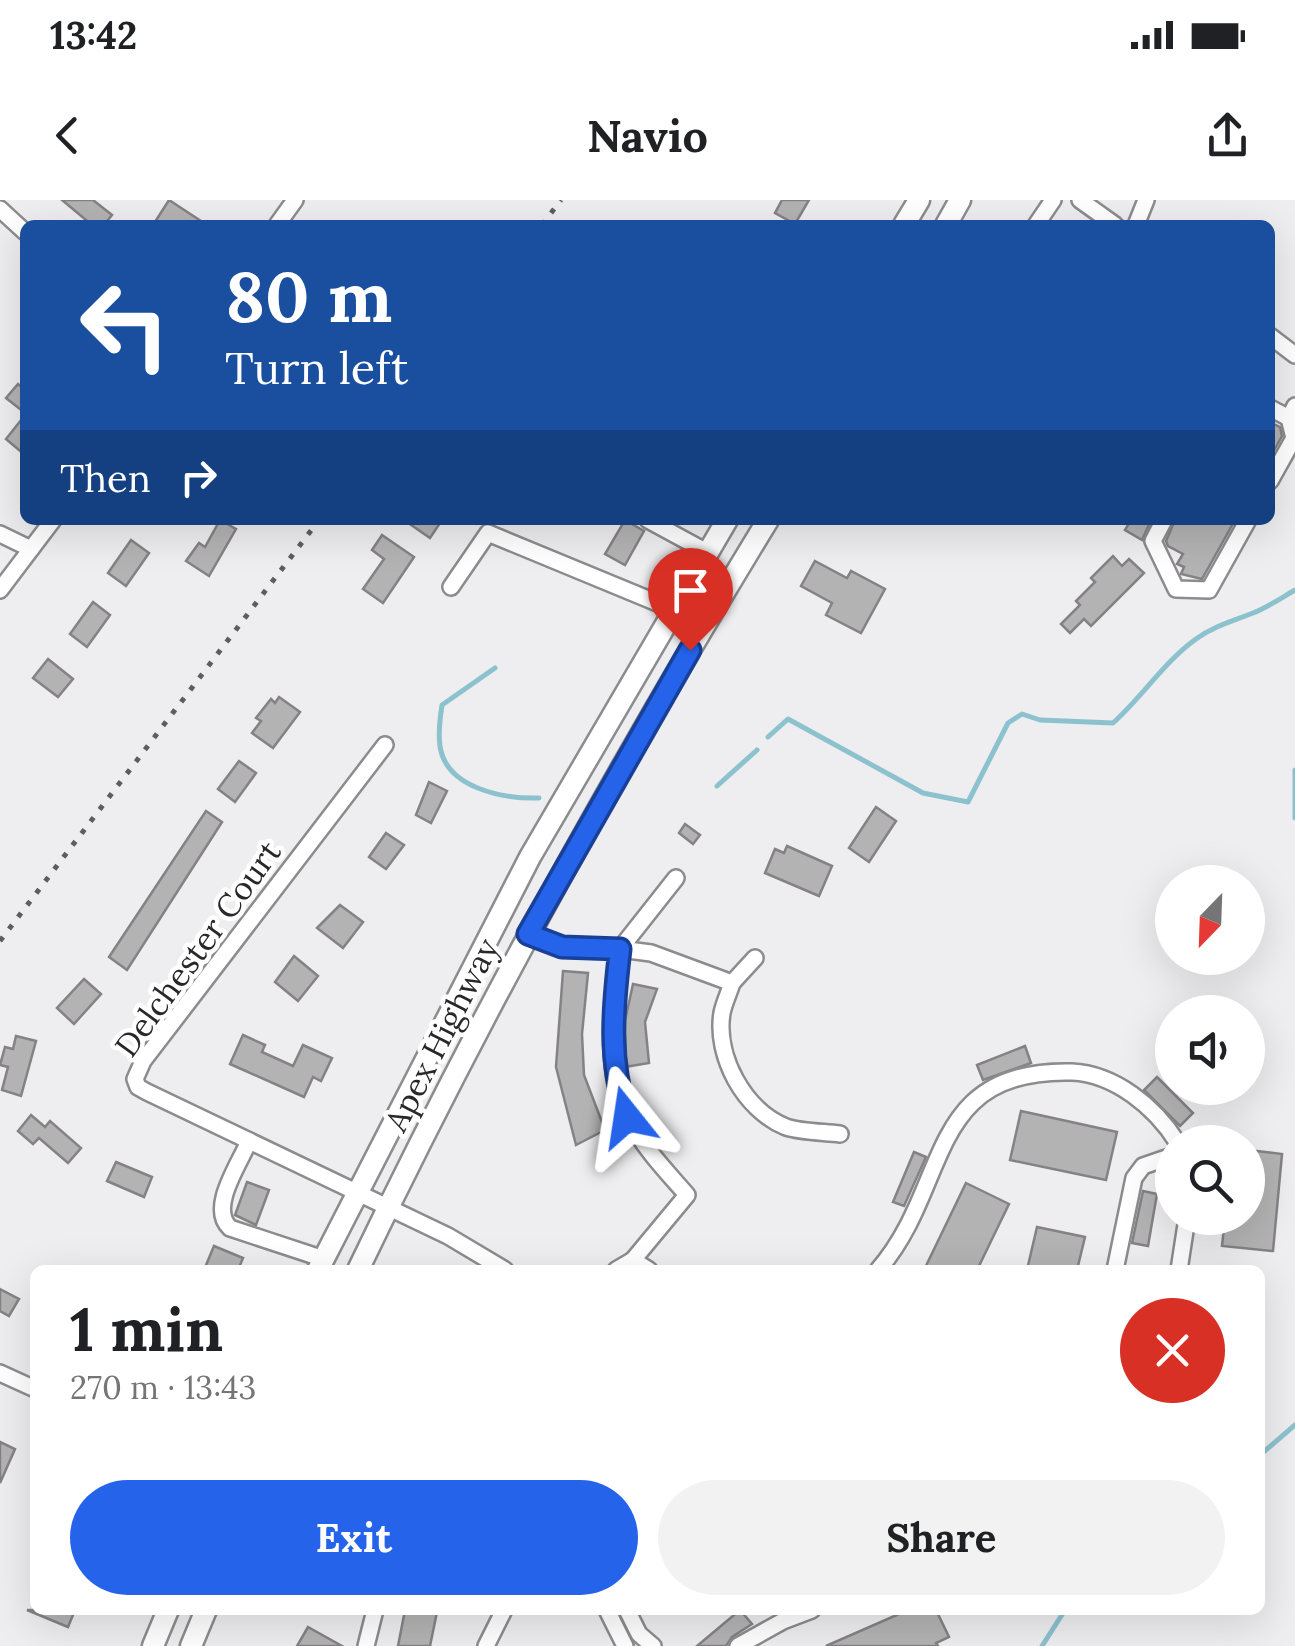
<!DOCTYPE html>
<html lang="en">
<head>
<meta charset="utf-8">
<style>
  body { margin:0; font-family:Lora,serif; background:#f2f2f2; color:#202124; height:100vh; display:flex; flex-direction:column; font-size:38px; white-space:nowrap }
  * { box-sizing:border-box; margin:0 }
  p { font-size:32px; color:#757577 }
  .icon { flex:none; width:55px; height:55px; fill:none; stroke:currentColor; stroke-width:2; stroke-linecap:round; stroke-linejoin:round }
  .map { position:relative; flex:1; overflow:hidden }
  .drawer { position:absolute; left:30px; top:1065px; width:1235px; height:350px; display:flex; flex-direction:column; background:#fff; border-radius:15px; box-shadow:0 10px 40px #0002 }
  .drawer>* { flex:none }
  .banner { position:absolute; left:20px; top:20px; width:1255px; height:305px; border-radius:15px; box-shadow:0 10px 40px #0002; background:#1a4fa0; color:#fff; overflow:hidden }
  .needle { width:65px; rotate:203deg }
  .fabs { position:absolute; left:1155px; top:665px; display:grid; gap:20px }
  .fabs a { display:grid; place-items:center; width:110px; height:110px; border-radius:50%; background:#fff; box-shadow:0 10px 40px #0002; font-size:50px }
  .pin { position:absolute; display:grid; place-items:center; width:85px; height:85px; color:#fff; margin:-102px -42px; border-radius:50% 50% 50% 0; rotate:-45deg; box-shadow:0 0 10px #0007 }
  .pin .icon { rotate:45deg }
  .me { position:absolute; width:110px; margin:-55px; rotate:345deg; stroke-linejoin:round; filter:drop-shadow(0 0 8px #0008) }
  .turn { display:flex; align-items:center; gap:35px; height:210px; padding:0 40px; font-size:45px }
  .turn .icon { width:130px; height:130px; stroke-width:2.5 }
  .turn b { display:block; font-size:70px; line-height:85px }
  .then { display:flex; align-items:center; height:95px; padding:0 40px; background:#0003; gap:20px; font-size:38px }
  .round { display:grid; place-items:center; flex:none; width:105px; height:105px; border-radius:52px; background:#f2f2f2 }
  .summary { display:flex; align-items:center; justify-content:space-between; height:170px; padding:0 40px }
  h1 { font-size:60px; font-weight:700; line-height:75px }
  .primary-button { display:flex; gap:20px; margin-top:auto; padding:20px 40px }
  .primary-button a { flex:1; height:115px; border-radius:60px; background:#2563eb; color:#fff; font-size:40px; font-weight:700; line-height:115px; text-align:center }
  .primary-button a+a { background:#f2f2f2; color:#202124 }
  .status { display:flex; justify-content:space-between; align-items:center; height:70px; padding:0 50px; background:#fff; direction:ltr }
  .status svg { height:28px; fill:currentColor }
  header { display:flex; justify-content:space-between; align-items:center; height:130px; padding:0 40px; background:#fff; font-size:45px; font-weight:700 }
  .map>svg:first-child { display:block }
</style>
</head>
<body>
<div class="status"><b>13:42</b><svg viewBox="0 0 49 12"><path d="M0 12V9h3v3zM5 12V6h3v6zM10 12V3h3v9zM15 12V0h3v12zM26 1h20v11H26zM47 4h2v5h-2z"/></svg></div>
<header><svg class="icon" aria-label="back" viewBox="0 0 24 24"><path d="M15 5l-7 7 7 7"/></svg>Navio<svg class="icon" aria-label="share" viewBox="0 0 24 24"><path d="M12 15V3M7 8l5-5 5 5M5 13v7h14v-7"/></svg></header>
<div class="map">
<svg width="1295" height="1446" viewBox="0 0 1295 1446">
  <rect width="100%" height="100%" fill="#eeedef"/>
  <g fill="none" stroke-linecap="round" stroke-linejoin="round">
    <g stroke="#8cc2ce" stroke-width="5">
      <path d="M495 468 442 505C440 518 438 533 440 546 446 589 505 599 539 598"/>
      <path d="M768 537 788 519 923 593 968 602 1008 523 1022 514 1040 520 1113 523C1142 497 1165 461 1196 439 1214 426 1233 421 1253 413 1268 407 1281 398 1295 390"/>
      <path d="M1295 570V618"/>
      <path d="M717 586 757 550"/>
      <path d="M1260 1255 1295 1225"/>
      <path d="M1042 1446 1065 1410"/>
    </g>
  </g>
  <g fill="#b4b3b4" stroke="#848284" stroke-width="2.5">
    <path d="M62 0H93L112 15 104 25H92Z"/>
    <path d="M169 0 207 25H153Z"/>
    <path d="M782 0H809L795 24 775 13Z"/>
    <path d="M18 184 25 190V213L6 198Z"/>
    <path d="M25 215V255L6 239Z"/>
    <path d="M1270 222 1280 227 1282 236 1270 258Z"/>
    <path d="M220 320 236 329 209 376 186 361 199 343 205 347Z"/>
    <path d="M404 320H442L430 338Z"/>
    <path d="M625 320 644 331 625 365 605 354Z"/>
    <path d="M1131 320H1151L1142 340 1125 330Z"/>
    <path d="M1175 320H1235L1202 379 1181 374 1184 367 1177 364 1183 354 1168 346 1166 341Z"/>
    <path d="M382 335 414 357 383 403 363 389 384 359 372 350Z"/>
    <path d="M131 340 149 353 126 386 108 373Z"/>
    <path d="M1113 356 1122 366 1129 359 1144 373 1091 426 1084 419 1070 433 1061 424 1080 405 1076 401 1095 382 1091 378Z"/>
    <path d="M815 361 847 378 851 371 885 389 861 433 826 415 832 403 801 386Z"/>
    <path d="M93 402 110 415 87 447 70 434Z"/>
    <path d="M48 459 73 479 58 497 33 478Z"/>
    <path d="M279 497 300 512 273 548 252 533 261 521 256 518 271 499 275 503Z"/>
    <path d="M239 561 256 573 235 602 218 589Z"/>
    <path d="M429 582 447 591 431 623 416 615Z"/>
    <path d="M876 607 896 621 869 662 849 648Z"/>
    <path d="M206 611 222 622 127 770 109 757Z"/>
    <path d="M685 624 700 635 693 644 679 633Z"/>
    <path d="M386 633 404 645 386 669 369 657Z"/>
    <path d="M787 646 832 666 819 696 765 673 775 649 784 653Z"/>
    <path d="M340 705 363 722 343 748 317 728Z"/>
    <path d="M294 756 318 776 298 801 275 782Z"/>
    <path d="M563 771 588 773 582 834 584 875 605 930 576 945 556 867Z"/>
    <path d="M84 779 101 794 74 824 57 808Z"/>
    <path d="M633 784 657 789 645 822 649 863 625 867V821Z"/>
    <path d="M243 835 265 845 262 852 293 866 303 845 332 858 321 881 313 877 304 897 230 864Z"/>
    <path d="M16 836 36 841 21 896 2 890 8 867 0 865 5 847 13 849Z"/>
    <path d="M1025 846 1031 863 983 880 977 865Z"/>
    <path d="M1157 877 1193 913 1180 926 1144 890Z"/>
    <path d="M1021 911 1117 932 1106 980 1010 960Z"/>
    <path d="M31 915 45 927 50 921 81 948 68 963 39 938 33 944 18 931Z"/>
    <path d="M1248 950 1282 954 1273 1051 1222 1046 1225 1018H1248Z"/>
    <path d="M914 952 926 957 904 1006 893 1002Z"/>
    <path d="M116 962 152 977 144 997 107 981Z"/>
    <path d="M247 982 269 990 256 1025 235 1015Z"/>
    <path d="M966 983 1009 1004 977 1070H924Z"/>
    <path d="M1143 991 1157 994 1148 1046 1132 1043Z"/>
    <path d="M1037 1027 1085 1037 1077 1070H1027Z"/>
    <path d="M214 1046 243 1058 238 1070H204Z"/>
    <path d="M0 1089 19 1099 9 1116 0 1111Z"/>
    <path d="M0 1242 15 1249 0 1283Z"/>
    <path d="M27 1410H75L68 1427Z"/>
    <path d="M405 1410 437 1412 430 1446H398Z"/>
    <path d="M740 1410 752 1424 732 1437 726 1446H697Z"/>
    <path d="M908 1410H936L949 1437 936 1443 938 1446H826Z"/>
    <path d="M308 1427 342 1446H297Z"/>
  </g>
  <g fill="none" stroke-linecap="round" stroke-linejoin="round">
    <defs>
      <g id="minor">
        <path d="M1080 0 1115 25"/>
        <path d="M0 9 25 32"/>
        <path d="M277 25 295 0"/>
        <path d="M1036 25 1053 0"/>
        <path d="M1136 25 1146 0"/>
        <path d="M1270 136 1295 155"/>
        <path d="M1270 208 1289 218 1295 206"/>
        <path d="M1270 281 1294 238 1289 218"/>
        <path d="M648 320 707 352"/>
        <path d="M1164 320 1153 341 1176 389 1209 390 1248 320"/>
        <path d="M0 334 31 349"/>
        <path d="M451 387 488 333 672 409 703 427"/>
        <path d="M0 390 53 320"/>
        <path d="M385 545 143 861 135 879 138 887 147 892 448 1036 505 1070"/>
        <path d="M676 678 620 749 651 753 732 783C729 793 724 803 722 813 715 856 744 910 786 927 801 932 823 932 840 934"/>
        <path d="M528 734 562 747 620 749C613 804 602 868 629 920 644 948 666 971 687 995L633 1060"/>
        <path d="M732 783 755 758"/>
        <path d="M249 941C240 963 208 1008 230 1028L324 1059"/>
        <path d="M616 1070 633 1060 649 1070"/>
        <path d="M878 1070C951 987 924 868 1072 872 1115 874 1155 907 1177 942"/>
        <path d="M1115 1070 1134 978 1143 966 1172 956"/>
        <path d="M1179 1070 1187 1018"/>
        <path d="M0 1173 35 1189"/>
        <path d="M607 1410 625 1446"/>
        <path d="M627 1410 639 1434 653 1446"/>
        <path d="M366 1446 375 1410"/>
        <path d="M486 1446 504 1410"/>
        <path d="M738 1446 783 1421 812 1410"/>
      </g>
      <g id="major">
        <path d="M904 25 919 0"/>
        <path d="M946 25 960 0"/>
        <path d="M318 1070 530 657 727 320"/>
        <path d="M358 1070C481 813 619 564 768 320"/>
        <path d="M153 1446 168 1410"/>
        <path d="M191 1446 206 1410"/>
      </g>
    </defs>
    <use href="#minor" stroke="#8c8c8e" stroke-width="20"/>
    <use href="#major" stroke="#8c8c8e" stroke-width="25"/>
    <use href="#minor" stroke="#fff" stroke-width="15"/>
    <use href="#major" stroke="#fff" stroke-width="20"/>
    <g stroke="#5e5d5e" stroke-width="5" stroke-dasharray="5 10" stroke-linecap="butt">
      <path d="M542 25 561 0"/>
      <path d="M0 741 319 320"/>
    </g>
  </g>
  <g fill="none" stroke-linecap="round" stroke-linejoin="round">
    <defs>
      <path id="route" d="M627 917C608 860 613 808 620 749L562 747 528 734 690 450"/>
    </defs>
    <use href="#route" stroke="#184099" stroke-width="25"/>
    <use href="#route" stroke="#2563eb" stroke-width="18"/>
  </g>
  <g text-anchor="middle" stroke-width="9" stroke-linejoin="round" paint-order="stroke">
    <g font-size="32" fill="#292829" stroke="#fff">
      <text transform="translate(198 749) rotate(-54)" y="11">Delchester Court</text>
      <text transform="translate(442 835) rotate(-63)" y="11">Apex Highway</text>
    </g>
  </g>
</svg>
<div class="fabs">
<a><svg class="needle" viewBox="-14 -14 28 28"><path d="M0-13l5 13h-10z" fill="#e53935"/><path d="M0 13l5-13h-10z" fill="#757577"/></svg></a>
<a><svg class="icon" aria-label="sound" viewBox="0 0 24 24"><path d="M4 9h4l5-4v14l-5-4H4zM17 9q2 3 0 6"/></svg></a>
<a><svg class="icon" aria-label="search" viewBox="0 0 24 24"><circle cx="10" cy="10" r="6"/><path d="M15 15l6 6"/></svg></a>
</div>
<div class="pin" style="left:690px;top:450px;background:#d93025"><svg class="icon" aria-label="arrive" viewBox="0 0 24 24"><path d="M6 21V4h12l-3 4 3 4H6"/></svg></div>
<svg class="me" style="left:627px;top:917px" viewBox="-20 -20 40 40"><path d="M0-17L14 15 0 8-14 15z" fill="#2563eb" stroke="#fff" stroke-width="4"/></svg>
<div class="banner">
<div class="turn"><svg class="icon" aria-label="left" viewBox="0 0 24 24"><path d="M17 20v-9H6M10 6l-5 5 5 5"/></svg><div><b>80 m</b>Turn left</div></div>
<div class="then">Then<svg class="icon" aria-label="right" viewBox="0 0 24 24"><path d="M7 20v-9h11M14 6l5 5-5 5"/></svg></div>
</div>
<section class="drawer">
<div class="summary"><div><h1>1 min</h1><p>270 m · 13:43</p></div><a class="round" style="background:#d93025;color:#fff"><svg class="icon" aria-label="close" viewBox="0 0 24 24"><path d="M6 6l12 12M18 6L6 18"/></svg></a></div>
<div class="primary-button"><a>Exit</a><a>Share</a></div>
</section>
</div>
</body>
</html>
